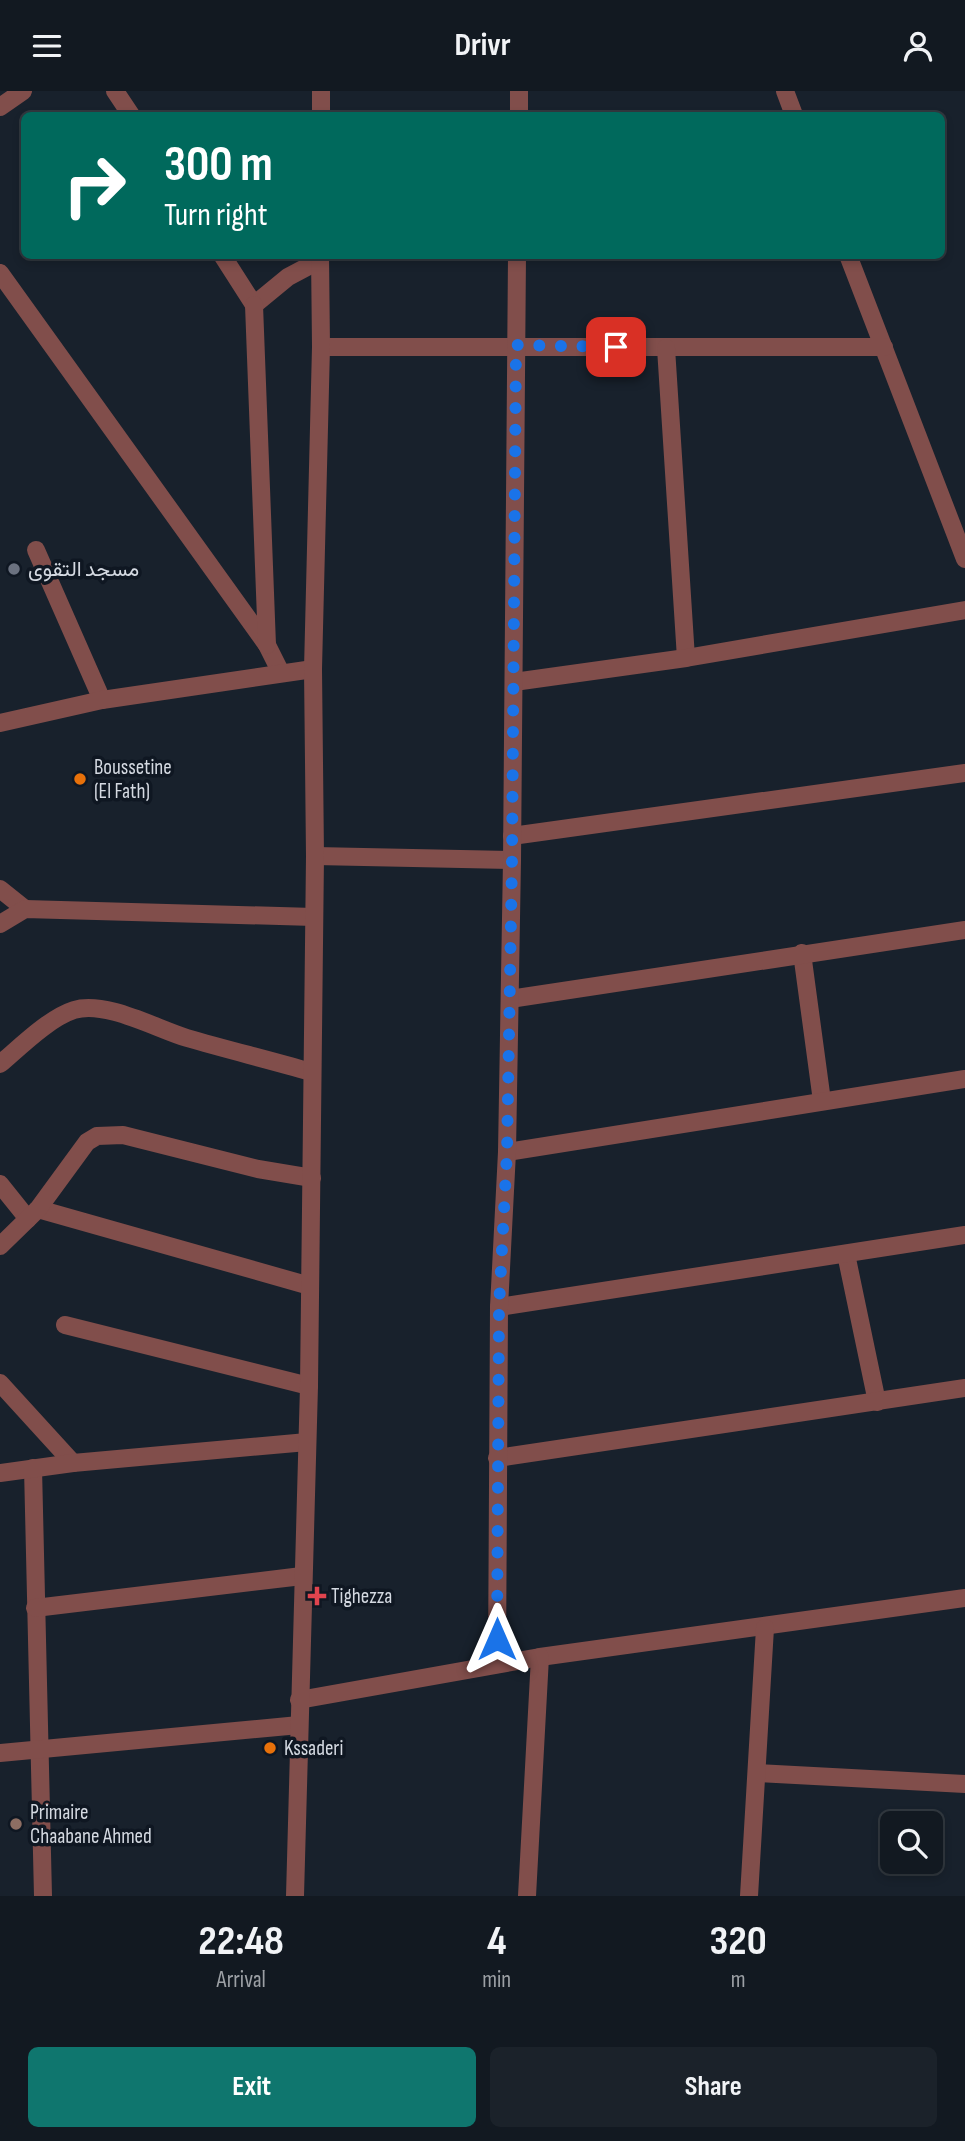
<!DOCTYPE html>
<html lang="en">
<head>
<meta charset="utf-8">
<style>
  body { margin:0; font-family:"Sofia Sans Condensed",Vazirmatn,sans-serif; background:#1b222a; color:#f1f3f6; height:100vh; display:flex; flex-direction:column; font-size:26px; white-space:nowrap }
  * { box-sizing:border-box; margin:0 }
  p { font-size:23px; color:#9ca0a5 }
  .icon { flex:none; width:38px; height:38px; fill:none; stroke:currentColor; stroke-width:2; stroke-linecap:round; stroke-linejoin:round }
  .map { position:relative; height:1805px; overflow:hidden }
  .panel { display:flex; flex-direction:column; background:#121921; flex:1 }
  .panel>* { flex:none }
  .hud { position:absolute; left:21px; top:21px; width:924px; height:147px; border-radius:10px; box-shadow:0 4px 10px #0003,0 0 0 2px #31383f; background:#00695c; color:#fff; overflow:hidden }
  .controls { position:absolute; left:880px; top:1720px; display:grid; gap:14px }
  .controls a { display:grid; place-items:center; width:63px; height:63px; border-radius:10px; background:#121921; box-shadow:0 4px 10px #0003,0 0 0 2px #31383f; font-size:35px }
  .pin { position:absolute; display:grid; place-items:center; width:60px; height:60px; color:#fff; margin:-30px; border-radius:14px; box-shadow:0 4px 10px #0006 }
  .me { position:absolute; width:77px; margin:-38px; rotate:0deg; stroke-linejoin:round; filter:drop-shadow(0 0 5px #0008) }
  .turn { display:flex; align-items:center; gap:24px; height:147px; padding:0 28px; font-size:32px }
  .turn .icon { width:91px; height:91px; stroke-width:2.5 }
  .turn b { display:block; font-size:49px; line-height:60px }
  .eta { display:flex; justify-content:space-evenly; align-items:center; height:119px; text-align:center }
  .eta b { font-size:42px; font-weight:700; line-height:49px }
  .primary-button { display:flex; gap:14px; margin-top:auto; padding:14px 28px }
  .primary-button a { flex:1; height:80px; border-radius:10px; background:#0f766e; color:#fff; font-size:28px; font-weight:700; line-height:80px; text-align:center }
  .primary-button a+a { background:#1b222a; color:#f1f3f6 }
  header { display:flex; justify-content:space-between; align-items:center; height:91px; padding:0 28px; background:#121921; font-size:32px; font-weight:700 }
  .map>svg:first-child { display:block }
</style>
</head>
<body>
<header><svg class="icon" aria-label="menu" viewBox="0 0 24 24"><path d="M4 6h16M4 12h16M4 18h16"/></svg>Drivr<svg class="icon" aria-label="person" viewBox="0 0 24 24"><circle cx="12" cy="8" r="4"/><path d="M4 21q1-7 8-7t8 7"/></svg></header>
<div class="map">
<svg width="965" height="1805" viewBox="0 0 965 1805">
  <rect width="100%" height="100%" fill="#18212c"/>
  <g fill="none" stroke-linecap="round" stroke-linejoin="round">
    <g stroke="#814e4b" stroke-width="18">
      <path d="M115 0 131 24"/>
      <path d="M785 0 794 24"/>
      <path d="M0 16 23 0"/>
      <path d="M519 24V0"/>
      <path d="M222 164 254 214 288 186 320 169"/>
      <path d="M848 164 965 468"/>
      <path d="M0 182 267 554 281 582"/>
      <path d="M254 214 267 554"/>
      <path d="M321 256H884"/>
      <path d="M666 257 686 567"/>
      <path d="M36 459 102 609"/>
      <path d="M514 591 686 567 965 519"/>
      <path d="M0 632 102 609 313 578"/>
      <path d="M512 745 965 682"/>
      <path d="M315 765 512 769"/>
      <path d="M0 798 25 818"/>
      <path d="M0 833 25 818 314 826"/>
      <path d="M802 862 822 1010"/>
      <path d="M510 908 965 839"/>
      <path d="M0 973C20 956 49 927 74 919 105 909 157 938 187 947 228 959 270 969 311 981"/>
      <path d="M507 1061 965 988"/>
      <path d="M0 1093 28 1128"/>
      <path d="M38 1118 310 1195"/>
      <path d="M0 1155 38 1118 87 1051 97 1045 123 1044 258 1078 312 1087"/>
      <path d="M846 1163 877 1311"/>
      <path d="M499 1216 965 1144"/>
      <path d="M65 1234 309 1295"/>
      <path d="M0 1292 73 1372"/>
      <path d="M497 1367 965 1297"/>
      <path d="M33 1377 43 1805"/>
      <path d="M0 1382 73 1372 307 1351"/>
      <path d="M35 1517 302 1485"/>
      <path d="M497 1573 499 1216 507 1061 512 769 517 164"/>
      <path d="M299 1609 540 1566 965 1507"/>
      <path d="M0 1662 299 1634"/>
      <path d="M758 1682 965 1693"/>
      <path d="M527 1805 540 1566"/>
      <path d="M749 1805 765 1537"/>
    </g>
    <g stroke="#814e4b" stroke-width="18">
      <path d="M321 24V0"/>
      <path d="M295 1805 309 1295 315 765 313 578 321 256 320 164"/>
    </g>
  </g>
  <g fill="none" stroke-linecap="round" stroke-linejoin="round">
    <path stroke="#1a73e8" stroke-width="12" stroke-dasharray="0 21.6" d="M497 1548 499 1216 507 1061 512 769 516 254 616 256"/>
  </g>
  <circle fill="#6b7280" stroke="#0f1722" stroke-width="2.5" cx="14" cy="478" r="7"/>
  <g fill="#e8710a" stroke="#0f1722" stroke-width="2.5">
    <circle cx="80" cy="688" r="7"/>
    <circle cx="270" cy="1657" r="7"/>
  </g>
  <path fill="#e0444e" stroke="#0f1722" stroke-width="2.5" d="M313.5 1494.5h7v7h7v7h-7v7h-7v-7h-7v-7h7z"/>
  <circle fill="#8d6e63" stroke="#0f1722" stroke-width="2.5" cx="16" cy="1733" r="7"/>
  <g text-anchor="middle" stroke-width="7" stroke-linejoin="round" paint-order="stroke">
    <g font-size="21" fill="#d4d9e1" stroke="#0f1722" text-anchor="start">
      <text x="28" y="485">مسجد التقوى</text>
      <text x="94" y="683">Boussetine<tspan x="94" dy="24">(El Fath)</tspan></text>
      <text x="331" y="1512">Tighezza</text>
      <text x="284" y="1664">Kssaderi</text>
      <text x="30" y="1728">Primaire<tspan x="30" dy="24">Chaabane Ahmed</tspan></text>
    </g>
  </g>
</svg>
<div class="controls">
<a><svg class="icon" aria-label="search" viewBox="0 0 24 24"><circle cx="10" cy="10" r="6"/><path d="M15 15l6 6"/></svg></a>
</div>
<div class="pin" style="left:616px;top:256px;background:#d93025"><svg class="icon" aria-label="arrive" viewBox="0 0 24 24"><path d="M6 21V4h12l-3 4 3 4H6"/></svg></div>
<svg class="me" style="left:497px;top:1548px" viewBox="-20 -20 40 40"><path d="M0-17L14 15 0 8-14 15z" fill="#1a73e8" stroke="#fff" stroke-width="4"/></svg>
<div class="hud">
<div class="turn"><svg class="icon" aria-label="right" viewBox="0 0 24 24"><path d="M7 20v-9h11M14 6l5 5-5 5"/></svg><div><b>300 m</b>Turn right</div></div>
</div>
</div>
<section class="panel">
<div class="eta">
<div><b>22:48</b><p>Arrival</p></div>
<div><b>4</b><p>min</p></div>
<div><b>320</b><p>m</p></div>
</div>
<div class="primary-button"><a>Exit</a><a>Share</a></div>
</section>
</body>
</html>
